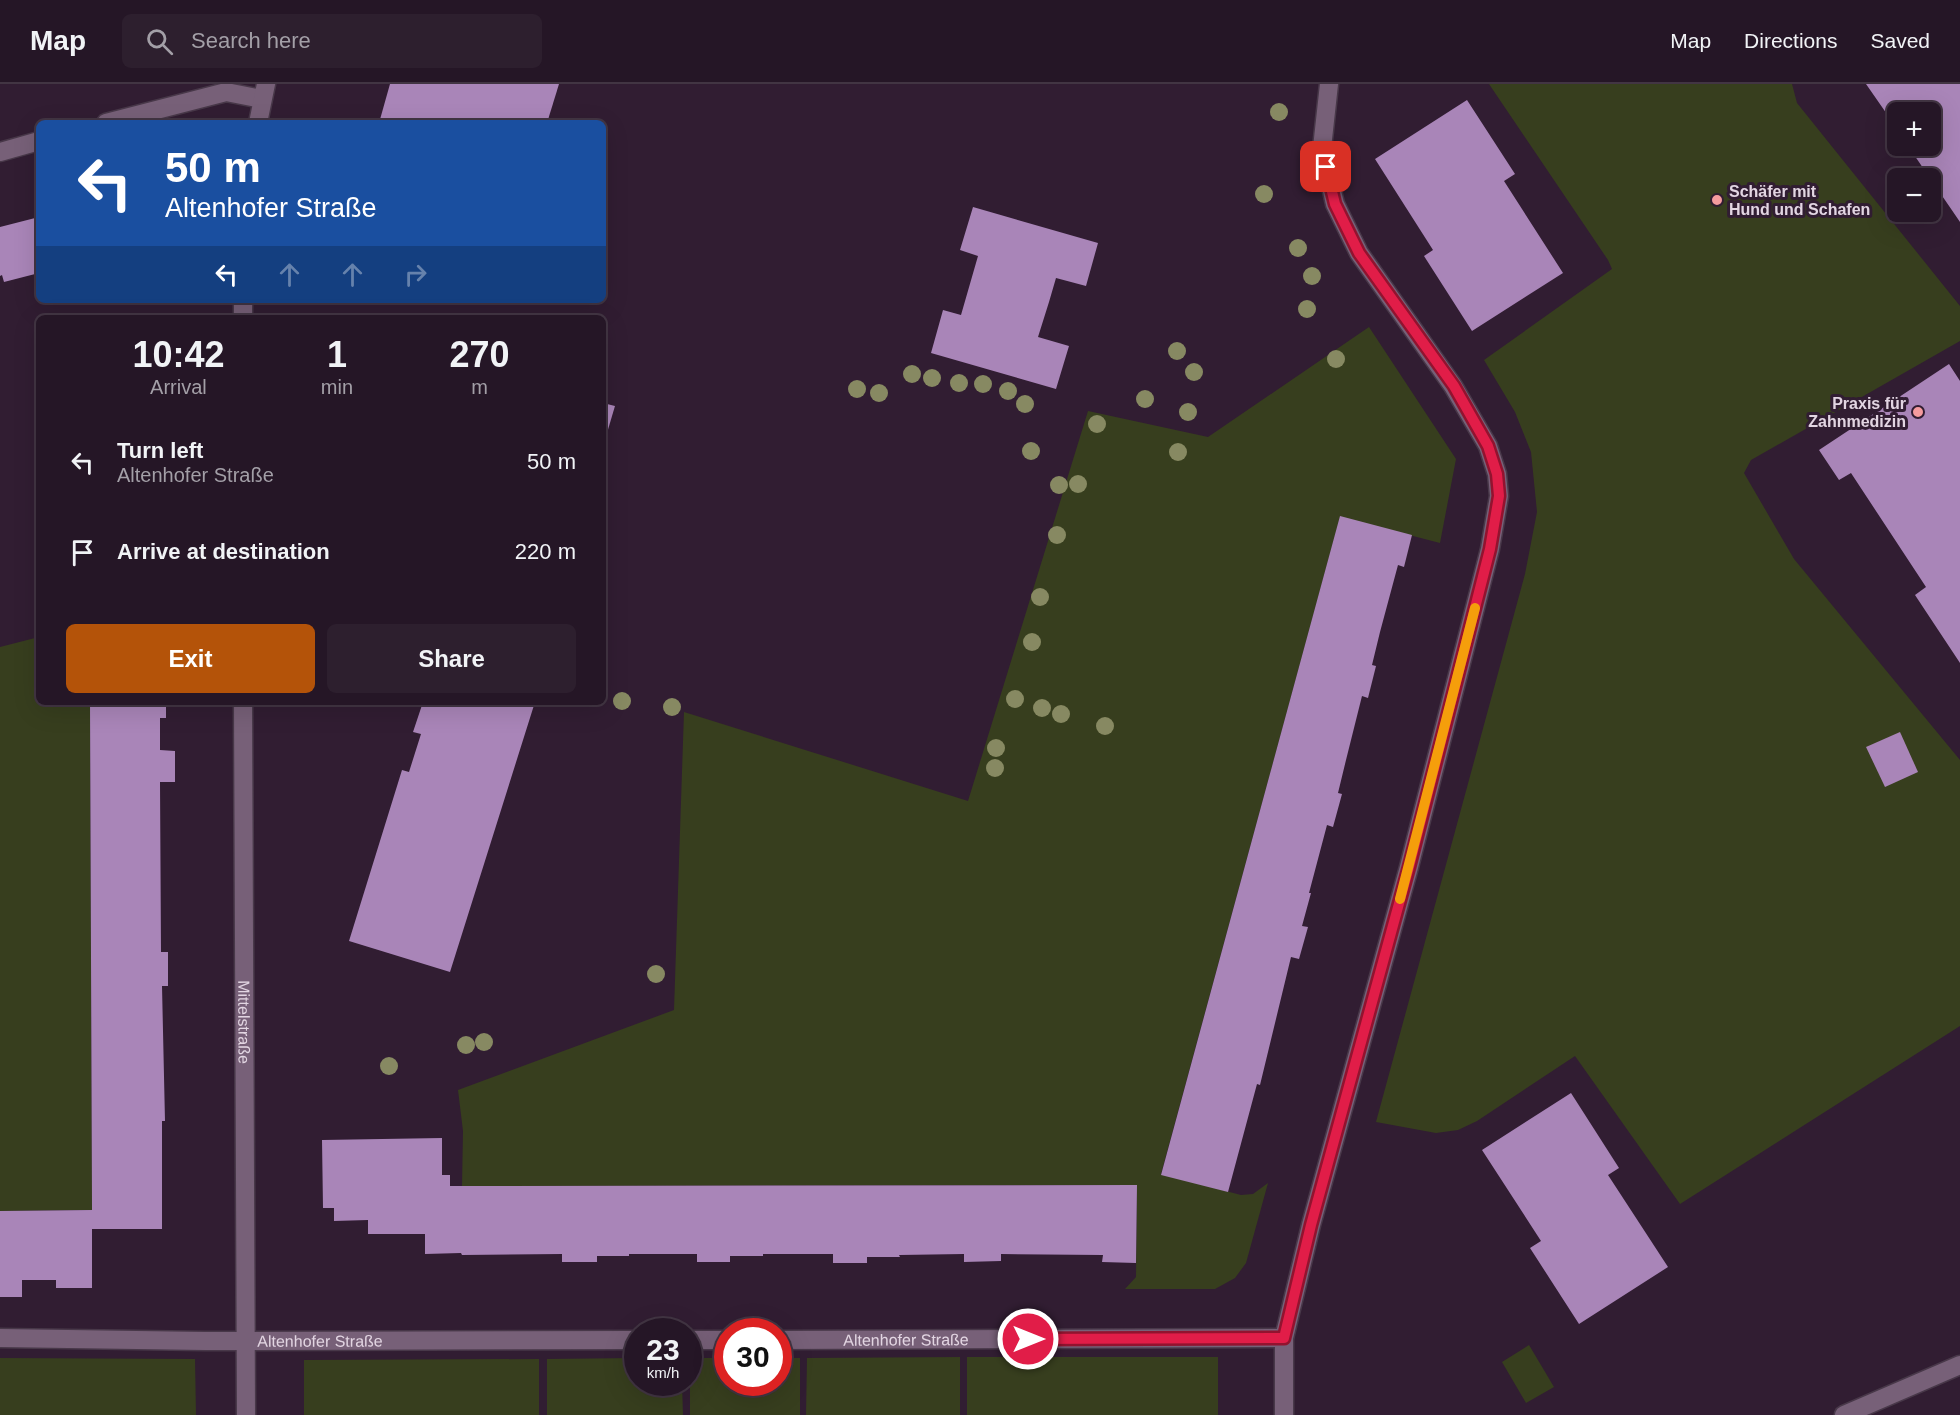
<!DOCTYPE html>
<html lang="en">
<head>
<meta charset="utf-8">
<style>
  body { margin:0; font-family:Helvetica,sans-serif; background:#2d1f2e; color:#f1f3f6; height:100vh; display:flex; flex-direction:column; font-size:22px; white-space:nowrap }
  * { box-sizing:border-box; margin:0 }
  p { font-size:20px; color:#a39fa7 }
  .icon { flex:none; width:33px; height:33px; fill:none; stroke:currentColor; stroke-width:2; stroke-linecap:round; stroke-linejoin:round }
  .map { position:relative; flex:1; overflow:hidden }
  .sheet { position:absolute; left:36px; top:231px; width:570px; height:390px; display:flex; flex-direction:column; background:#251626; border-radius:9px; box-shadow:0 6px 24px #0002,0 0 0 2px #423543 }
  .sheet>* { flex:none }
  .guide { position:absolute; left:36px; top:36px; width:570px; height:183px; border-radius:9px; box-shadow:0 6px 24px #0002,0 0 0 2px #423543; background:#1a4fa0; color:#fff; overflow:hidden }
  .controls { position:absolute; left:1887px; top:18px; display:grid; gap:12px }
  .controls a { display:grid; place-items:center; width:54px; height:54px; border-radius:9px; background:#251626; box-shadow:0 6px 24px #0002,0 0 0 2px #423543; font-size:30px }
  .speed { position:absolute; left:624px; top:1234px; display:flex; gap:12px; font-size:30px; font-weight:700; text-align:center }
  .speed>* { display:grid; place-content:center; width:78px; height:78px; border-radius:50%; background:#251626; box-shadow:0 6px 24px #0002,0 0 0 2px #423543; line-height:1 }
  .speed small { font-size:15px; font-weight:400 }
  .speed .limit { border:9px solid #d22; background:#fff; color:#111 }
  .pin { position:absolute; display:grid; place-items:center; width:51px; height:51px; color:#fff; margin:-26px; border-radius:12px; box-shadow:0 3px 9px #0006 }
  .me { position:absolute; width:66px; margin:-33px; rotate:90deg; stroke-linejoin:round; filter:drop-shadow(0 0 4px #0008) }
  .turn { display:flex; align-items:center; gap:21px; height:126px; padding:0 30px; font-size:27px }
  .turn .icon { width:78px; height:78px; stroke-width:2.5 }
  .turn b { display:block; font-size:42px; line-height:51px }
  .lanes { display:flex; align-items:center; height:57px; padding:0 30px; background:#0003; justify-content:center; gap:30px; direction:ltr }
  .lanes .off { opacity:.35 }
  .eta { display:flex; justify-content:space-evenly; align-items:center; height:102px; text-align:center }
  .eta b { font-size:36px; font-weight:700; line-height:42px }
  .primary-button { display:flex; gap:12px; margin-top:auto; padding:12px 30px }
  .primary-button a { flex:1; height:69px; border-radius:9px; background:#b45309; color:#fff; font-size:24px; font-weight:700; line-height:69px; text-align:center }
  .primary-button a+a { background:#2d1f2e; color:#f1f3f6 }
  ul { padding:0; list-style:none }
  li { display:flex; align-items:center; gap:18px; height:90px; padding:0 30px }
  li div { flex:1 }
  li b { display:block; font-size:22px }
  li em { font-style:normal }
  header { display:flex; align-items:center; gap:36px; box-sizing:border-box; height:84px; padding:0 30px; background:#251626; border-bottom:2px solid #423543 }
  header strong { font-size:28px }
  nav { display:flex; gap:33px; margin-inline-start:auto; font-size:21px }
  .search { width:420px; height:54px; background:#2d1f2e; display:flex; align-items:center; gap:15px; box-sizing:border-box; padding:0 21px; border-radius:9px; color:#a39fa7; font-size:22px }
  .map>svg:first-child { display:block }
</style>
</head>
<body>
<header>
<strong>Map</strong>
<div class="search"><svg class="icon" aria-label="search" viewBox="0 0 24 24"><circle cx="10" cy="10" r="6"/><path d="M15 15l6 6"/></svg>Search here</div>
<nav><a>Map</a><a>Directions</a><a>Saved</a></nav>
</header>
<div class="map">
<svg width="1960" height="1331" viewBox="0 0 1960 1331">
  <rect width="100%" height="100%" fill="#311d32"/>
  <g fill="#373e1e">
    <path d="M1489 0H1792L1797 19 1960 222V257L1751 376 1744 389 1794 475 1960 676V942L1680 1120 1575 972 1477 1037 1458 1046 1436 1049 1376 1038 1525 490 1537 428 1531 368 1515 328 1484 276 1612 185 1608 176Z"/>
    <path d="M1369 243 1456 375 1440 459 1340 433 1161 1090 1241 1111 1253 1110 1268 1099 1246 1179 1235 1194 1215 1205H1125L1136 1193 1137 1101 462 1102 463 1047 458 1006 674 926 684 628 968 717 1088 327 1208 353Z"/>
    <path d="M39 553V618H90L92 1126 0 1127V563Z"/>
    <path d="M1529 1261 1554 1303 1526 1319 1502 1278Z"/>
    <path d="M960 1273V1331H806L807 1274Z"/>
    <rect x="967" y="1273" width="251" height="58"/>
    <path d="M0 1274 195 1275 196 1331H0Z"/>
    <path d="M637 1274 638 1299H682L683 1331H547V1275Z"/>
    <path d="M690 1274H727L728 1299H778L779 1274H800V1331H690Z"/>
    <path d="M539 1275V1331H304V1276Z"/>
  </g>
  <g fill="#a985b8">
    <path d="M390 0H559L547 39H379Z"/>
    <path d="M1866 0H1960V138L1908 62H1930V28H1898V46Z"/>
    <path d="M1467 16 1515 90 1504 97 1563 189 1472 247 1424 172 1433 166 1375 75Z"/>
    <path d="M973 123 1098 159 1086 202 1056 194 1049 218 1038 253 1069 262 1056 305 931 269 943 226 961 231 978 172 960 166Z"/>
    <path d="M39 133V189L4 198 2 191 0 192V143Z"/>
    <path d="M1949 280 1960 297V579L1915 511 1926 503 1851 389 1839 396 1819 366Z"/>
    <path d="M603 319 615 322 604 359H603Z"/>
    <path d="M1340 432 1412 451 1404 483 1398 481 1380 548 1372 581 1376 582 1368 614 1362 612 1346 676 1338 709 1342 710 1333 743 1327 741 1309 809H1311L1302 842 1308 843 1299 875 1291 873 1260 1001 1257 1000 1228 1108 1161 1091Z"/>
    <path d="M90 618H166V634H160V666L175 667V698H160L161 868H168V902H162L165 1037H162V1145H92V1204H56V1196H22V1213H0V1127L92 1126Z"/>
    <path d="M423 618H535L450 888 349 857 402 686 409 688 421 650 413 648Z"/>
    <path d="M1900 648 1918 688 1885 703 1866 663Z"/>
    <path d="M1571 1009 1619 1084 1608 1091 1668 1183 1579 1240 1530 1164 1541 1157 1482 1066Z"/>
    <path d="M442 1054V1091H450V1102L1137 1101 1136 1179 1102 1178 1103 1171 1001 1170V1177L964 1178V1170L899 1171 900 1173H867V1179H833V1170H763V1172H730V1178H697V1170H629V1172H597V1178H562V1170L462 1171 461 1169 425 1170V1150H368V1136L334 1137V1124H323L322 1056Z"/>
  </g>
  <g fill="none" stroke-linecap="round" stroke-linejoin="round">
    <defs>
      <g id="street">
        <path d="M106 39 226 8 262 15"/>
        <path d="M258 39 266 0"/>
        <path d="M0 68 39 57"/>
        <path d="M243 216V234"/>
        <path id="s1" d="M243 618 246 1331"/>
        <path id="s2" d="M0 1254 205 1257 638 1256"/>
        <path d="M688 1256H728"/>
        <path id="s3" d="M778 1256 1284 1254"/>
        <path d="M1284 1331V1254L1311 1141 1409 783 1490 465 1499 412 1497 390 1488 362 1453 302 1359 169 1335 120 1322 64 1329 0"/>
        <path d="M1844 1331 1960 1281"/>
      </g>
    </defs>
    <use href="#street" stroke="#483849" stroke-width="21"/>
    <use href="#street" stroke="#776078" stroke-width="18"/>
  </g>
  <g fill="#878962">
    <circle cx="1279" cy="28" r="9"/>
    <circle cx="1264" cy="110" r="9"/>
    <circle cx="1298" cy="164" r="9"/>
    <circle cx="1312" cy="192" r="9"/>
    <circle cx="1307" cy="225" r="9"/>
    <circle cx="1177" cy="267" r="9"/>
    <circle cx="1336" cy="275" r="9"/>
    <circle cx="1194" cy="288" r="9"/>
    <circle cx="912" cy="290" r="9"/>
    <circle cx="932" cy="294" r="9"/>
    <circle cx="959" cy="299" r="9"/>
    <circle cx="983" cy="300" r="9"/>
    <circle cx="857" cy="305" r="9"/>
    <circle cx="1008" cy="307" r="9"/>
    <circle cx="879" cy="309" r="9"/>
    <circle cx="1145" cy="315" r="9"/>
    <circle cx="1025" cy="320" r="9"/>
    <circle cx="1188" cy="328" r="9"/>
    <circle cx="1097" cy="340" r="9"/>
    <circle cx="1031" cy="367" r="9"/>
    <circle cx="1178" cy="368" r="9"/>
    <circle cx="1078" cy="400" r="9"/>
    <circle cx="1059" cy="401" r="9"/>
    <circle cx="1057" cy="451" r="9"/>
    <circle cx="1040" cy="513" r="9"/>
    <circle cx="1032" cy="558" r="9"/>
    <circle cx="1015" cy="615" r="9"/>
    <circle cx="622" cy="617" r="9"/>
    <circle cx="672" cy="623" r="9"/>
    <circle cx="1042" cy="624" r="9"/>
    <circle cx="1061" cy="630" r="9"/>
    <circle cx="1105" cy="642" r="9"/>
    <circle cx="996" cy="664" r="9"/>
    <circle cx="995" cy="684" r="9"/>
    <circle cx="656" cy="890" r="9"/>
    <circle cx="484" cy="958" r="9"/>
    <circle cx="466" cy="961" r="9"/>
    <circle cx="389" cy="982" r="9"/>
  </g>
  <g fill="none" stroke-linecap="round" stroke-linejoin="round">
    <defs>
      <path id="route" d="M1028 1255 1284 1254 1311 1141 1409 783 1490 465 1499 412 1497 390 1488 362 1454 302 1359 169 1335 120 1326 83"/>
    </defs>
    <use href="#route" stroke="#92132f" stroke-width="15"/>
    <use href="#route" stroke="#e11d48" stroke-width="10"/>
    <path stroke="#f59e0b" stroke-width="10" d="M1400 815 1475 524"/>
  </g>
  <g fill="#f59b9e" stroke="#311d32" stroke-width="2">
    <circle cx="1717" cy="116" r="6"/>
    <circle cx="1918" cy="328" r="6"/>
  </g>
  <g text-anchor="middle" stroke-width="6" stroke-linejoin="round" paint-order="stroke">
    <g font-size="16" font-weight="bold" fill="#e2d5e2" stroke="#311d32" text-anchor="start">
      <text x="1729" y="113">Schäfer mit<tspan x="1729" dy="18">Hund und Schafen</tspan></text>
      <text x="1906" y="325" text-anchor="end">Praxis für<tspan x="1906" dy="18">Zahnmedizin</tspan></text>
    </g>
    <g font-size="16" fill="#e2d5e2" stroke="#311d32">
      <text dy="6" stroke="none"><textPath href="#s1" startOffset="320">Mittelstraße</textPath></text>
      <text dy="6" stroke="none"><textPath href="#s3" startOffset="128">Altenhofer Straße</textPath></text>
      <text dy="6" stroke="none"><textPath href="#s2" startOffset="320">Altenhofer Straße</textPath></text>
    </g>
  </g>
</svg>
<div class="controls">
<a>+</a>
<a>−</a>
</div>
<div class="speed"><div>23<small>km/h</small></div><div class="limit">30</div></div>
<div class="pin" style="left:1326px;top:83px;background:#d93025"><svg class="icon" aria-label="arrive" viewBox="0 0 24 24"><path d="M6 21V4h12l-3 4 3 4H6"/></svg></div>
<svg class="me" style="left:1028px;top:1255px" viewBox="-20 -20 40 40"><circle r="17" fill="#e11d48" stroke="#fff" stroke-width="3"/><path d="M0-11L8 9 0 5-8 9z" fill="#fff"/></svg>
<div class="guide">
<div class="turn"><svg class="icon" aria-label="left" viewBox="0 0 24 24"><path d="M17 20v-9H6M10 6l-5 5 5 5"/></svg><div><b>50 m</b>Altenhofer Straße</div></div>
<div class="lanes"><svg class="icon" aria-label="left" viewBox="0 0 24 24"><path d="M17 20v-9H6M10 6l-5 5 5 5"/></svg><svg class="icon off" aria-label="ahead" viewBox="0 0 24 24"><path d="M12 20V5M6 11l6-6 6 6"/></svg><svg class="icon off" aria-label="ahead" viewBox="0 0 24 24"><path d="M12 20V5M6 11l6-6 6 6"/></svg><svg class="icon off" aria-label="right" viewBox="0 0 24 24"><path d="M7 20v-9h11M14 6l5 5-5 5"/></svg></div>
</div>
<section class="sheet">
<div class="eta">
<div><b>10:42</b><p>Arrival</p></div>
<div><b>1</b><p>min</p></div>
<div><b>270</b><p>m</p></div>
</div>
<ul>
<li><svg class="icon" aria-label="left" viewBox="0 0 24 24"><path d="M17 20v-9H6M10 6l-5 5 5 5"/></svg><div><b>Turn left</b><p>Altenhofer Straße</p></div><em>50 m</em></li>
<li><svg class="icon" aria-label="arrive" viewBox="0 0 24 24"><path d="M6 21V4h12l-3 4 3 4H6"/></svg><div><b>Arrive at destination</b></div><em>220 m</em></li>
</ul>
<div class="primary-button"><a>Exit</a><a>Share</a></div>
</section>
</div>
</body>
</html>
